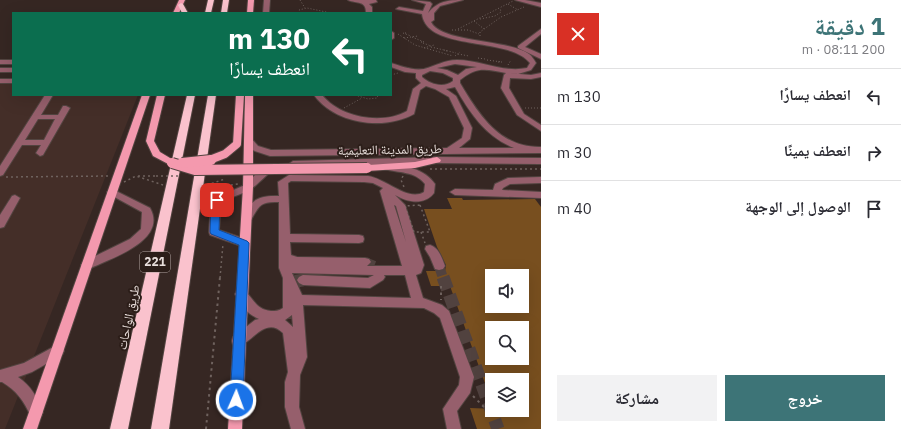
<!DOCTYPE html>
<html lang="ar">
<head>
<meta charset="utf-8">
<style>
  body { margin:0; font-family:"IBM Plex Sans","Noto Naskh Arabic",sans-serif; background:#f2f2f3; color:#2b2b33; direction:rtl; height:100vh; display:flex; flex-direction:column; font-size:15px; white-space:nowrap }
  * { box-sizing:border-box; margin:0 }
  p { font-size:13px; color:#7c7c81 }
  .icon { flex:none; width:22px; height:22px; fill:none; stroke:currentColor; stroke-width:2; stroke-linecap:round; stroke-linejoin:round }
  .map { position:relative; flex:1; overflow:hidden; direction:ltr }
  .details { display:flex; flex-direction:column; background:#fff; width:360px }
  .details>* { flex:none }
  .hud { position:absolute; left:12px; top:12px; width:380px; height:84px; border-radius:0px; box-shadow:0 4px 16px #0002; direction:rtl; background:#0b6e4f; color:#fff; overflow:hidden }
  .buttons { position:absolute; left:485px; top:269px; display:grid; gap:8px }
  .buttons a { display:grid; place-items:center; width:44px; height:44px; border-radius:0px; background:#fff; box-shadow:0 4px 16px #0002; font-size:20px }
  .pin { position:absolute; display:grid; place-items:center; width:34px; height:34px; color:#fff; margin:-17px; border-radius:8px; box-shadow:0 2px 6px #0006 }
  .me { position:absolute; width:44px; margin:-22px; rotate:2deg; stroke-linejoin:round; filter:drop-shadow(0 0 3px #0008) }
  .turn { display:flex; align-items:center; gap:14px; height:84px; padding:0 16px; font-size:18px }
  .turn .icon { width:52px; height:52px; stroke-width:2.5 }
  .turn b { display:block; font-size:28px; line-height:34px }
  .round { display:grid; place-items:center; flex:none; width:42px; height:42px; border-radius:0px; background:#f2f2f3 }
  .overview { display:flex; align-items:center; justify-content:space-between; height:68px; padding:0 16px }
  h1 { font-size:24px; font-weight:700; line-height:30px; color:#3d7477 }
  .primary-button { display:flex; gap:8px; margin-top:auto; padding:8px 16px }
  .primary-button a { flex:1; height:46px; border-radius:0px; background:#3d7477; color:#fff; font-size:16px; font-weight:700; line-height:46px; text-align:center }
  .primary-button a+a { background:#f2f2f3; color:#2b2b33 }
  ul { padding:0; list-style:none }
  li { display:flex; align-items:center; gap:12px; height:56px; padding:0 16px; border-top:1px solid #e1e1e2 }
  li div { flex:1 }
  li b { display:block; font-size:15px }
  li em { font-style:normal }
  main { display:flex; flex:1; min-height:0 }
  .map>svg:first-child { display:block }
</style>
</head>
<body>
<main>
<section class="details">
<div class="overview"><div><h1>1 دقيقة</h1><p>200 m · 08:11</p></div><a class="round" style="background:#d93025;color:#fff"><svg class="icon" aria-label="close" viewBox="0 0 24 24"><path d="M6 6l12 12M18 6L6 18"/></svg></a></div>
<ul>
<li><svg class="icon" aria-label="left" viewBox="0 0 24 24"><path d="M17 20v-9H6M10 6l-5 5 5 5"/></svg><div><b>انعطف يسارًا</b></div><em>130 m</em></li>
<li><svg class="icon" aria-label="right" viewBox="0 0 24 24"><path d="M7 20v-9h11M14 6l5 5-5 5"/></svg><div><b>انعطف يمينًا</b></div><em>30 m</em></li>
<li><svg class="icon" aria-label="arrive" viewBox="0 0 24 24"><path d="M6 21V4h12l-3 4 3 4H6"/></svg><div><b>الوصول إلى الوجهة</b></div><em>40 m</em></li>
</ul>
<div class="primary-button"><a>خروج</a><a>مشاركة</a></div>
</section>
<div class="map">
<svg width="541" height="429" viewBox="0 0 541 429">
  <rect width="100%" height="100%" fill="#362723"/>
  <path fill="#442e28" d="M0 82H13V95H138L5 429H0Z"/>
  <path fill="#784f1f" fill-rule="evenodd" d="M447 198H462L463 200 535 199 541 207V429H477L470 408 522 410V380H492L491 400 450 286H431L426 271H445L446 265 437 247 424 209H452ZM492 276H522V306H492ZM492 328H522V358H492Z"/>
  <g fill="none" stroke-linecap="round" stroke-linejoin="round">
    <g stroke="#51423f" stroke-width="10" stroke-dasharray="10 5" stroke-linecap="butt">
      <path d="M365 262 377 267 379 277"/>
      <path d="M439 266 443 278"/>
    </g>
    <g stroke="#51423f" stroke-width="13" stroke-dasharray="13 6" stroke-linecap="butt">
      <path d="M443 277 498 429"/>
      <path d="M291 338 289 287 293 282 303 280"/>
    </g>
    <defs>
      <g id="minor">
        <path d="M264 0H270L269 13H263Z"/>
        <path d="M348 0H376L377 2 369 4 372 7V13H366C366 0 357 4 348 0Z"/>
        <path d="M412 0 430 2 432 4 428 13C438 1 448 0 463 0L440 6 434 13V20L431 22C441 43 508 39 529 54 532 56 534 60 536 63L531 70 518 74 508 73 531 75 541 73V77L531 79 510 78 509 88 524 114 541 125V131L517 115 501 88 504 75 506 73C486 69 477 66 460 80V83C479 115 500 148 541 147V153L270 156 252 150 244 140 245 138H251L258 146 271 150 447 148 462 138 464 128 449 97 435 89 426 86 420 90 414 114C384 131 335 124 314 95H322C341 118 382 125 407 111L413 89 421 83 416 78V73L405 72 391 67V63C401 66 413 71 424 69 436 66 444 60 457 60 481 60 503 73 527 68L530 63C509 36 427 52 422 14L396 9 399 7 423 11 426 4ZM455 64 477 67 466 69 458 75 447 70 437 68ZM430 71 443 73 453 78V81C444 88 431 85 422 77V75ZM455 87C470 113 485 136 514 148H459L470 139 472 128 456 96 446 89Z"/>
        <path d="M515 0H525L541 3V7Z"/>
        <path d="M541 29V34L525 47 541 54V59L518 48V46Z"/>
        <path d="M391 31 394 33V38L391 40Z"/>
        <rect x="0" y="60" width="13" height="4"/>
        <rect x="0" y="68" width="13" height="4"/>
        <rect x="0" y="79" width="13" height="4"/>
        <path d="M45 95H53L41 115H58L63 106H66L70 108 43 155 40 156 36 153 41 145H22L3 175 0 176V166ZM38 119H55L44 140H25Z"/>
        <path d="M437 157 541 158V164L437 163 293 167 289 164 293 161Z"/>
        <path d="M271 164 274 165 275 167C273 170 252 189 250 190 240 195 229 197 221 203L219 230 248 240 249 243 248 246 244 247 210 235 209 232 211 203 215 198 245 185 261 169Z"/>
        <path d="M387 164C405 166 424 168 435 184L434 193C424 206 407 202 395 195L405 205 424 265 421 273 416 275 423 298 442 305 449 311 474 377 470 393 457 411 461 429H447L443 409 459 385 460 377 440 318 434 313 424 308 303 305 307 357 300 375 299 407 305 429H291L285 407V382L288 372 283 333C266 316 253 341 238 347L233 345 232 341 233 337 255 320 259 319C247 314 241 305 235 294L237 291C240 289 243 289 246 292 254 300 257 310 271 311 275 311 279 311 283 308V278L279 268V202C260 201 259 206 251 220H243L242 218C251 200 258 195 279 196L278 182 289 175 368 176C387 179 408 202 424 192L425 184C415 171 399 173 384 169L383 167 384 165ZM291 181 364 182 373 183 383 188 380 191 402 266H367L371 262 369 259 365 258 297 257 291 255 290 242 359 243 363 242 364 239 363 236 359 235 290 234 288 183ZM394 205 396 206 406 242ZM292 273 374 275 368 278 303 275 299 277 297 280 299 283 303 285 370 288 383 280 385 277 384 275H405L411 298 302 295ZM292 315 293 327 285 320Z"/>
        <path d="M541 177V183L510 184 503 188 502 190 541 192V198L455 195 450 192 455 189 493 190 495 184 508 178Z"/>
        <path d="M112 189 150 208C168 240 112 258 91 268L87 269 83 268 81 265 83 262 130 239 141 229 142 212 109 194 107 192Z"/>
        <path d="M15 195 20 198 4 227 0 228V215L12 196Z"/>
        <path d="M430 245C439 248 442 258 445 266L443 269 439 270 435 269 430 257 425 249 426 246Z"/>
        <path d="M57 345 62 347 64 351 62 355 32 372 18 377C31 386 38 398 43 412L41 417 36 419 31 417C24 401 17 391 2 382H0V370L24 363Z"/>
      </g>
      <g id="major">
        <path d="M179 0H185L179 13H173Z"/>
        <path d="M248 0H254L253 13H247Z"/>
        <path d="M142 95H150L37 429H23Z"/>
        <path d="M157 95H165L154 141 160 152 175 161 176 163 175 165 172 166 153 156 146 141Z"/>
        <path d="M245 95H253V187L242 429H228L243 187Z"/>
        <path d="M437 157 441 160 440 162 415 168 367 171 363 168 367 165 415 162Z"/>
      </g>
      <g id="highway">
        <path d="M208 0H214L211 13H205Z"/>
        <path d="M223 0H229L227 13H221Z"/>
        <path d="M181 3 183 4 188 13H182L178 5Z"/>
        <path d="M187 95H195L128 429H110Z"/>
        <path d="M208 95H216L169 429H151Z"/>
      </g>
    </defs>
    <use href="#minor" stroke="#524440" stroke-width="2"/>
    <use href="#major" stroke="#524440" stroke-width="2"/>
    <use href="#highway" stroke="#524440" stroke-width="2"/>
    <g stroke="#6f625e" stroke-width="1" stroke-dasharray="1 2" stroke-linecap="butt">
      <path d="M300 0 305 8"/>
      <path d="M508 4 518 10"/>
      <path d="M300 13 299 10 307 8 331 13"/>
      <path d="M480 19 495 16 501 12 500 8"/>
      <path d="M474 21 484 29"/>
      <path d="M458 29 513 1"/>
      <path d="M452 30H468L479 34"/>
      <path d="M406 33H403L411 36"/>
      <path d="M398 34 415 45 453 56"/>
      <path d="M480 36V32L501 17 524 7"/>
      <path d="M412 37 424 42H421"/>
      <path d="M404 38 418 36"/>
      <path d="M423 43 431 46"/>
      <path d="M431 47 444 50"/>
      <path d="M424 48 434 45"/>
      <path d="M447 51 444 50 456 53"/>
      <path d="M458 54 469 56"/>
      <path d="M455 56 460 52"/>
      <path d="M478 58 485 59V61"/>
      <path d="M487 60 502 62H498"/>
      <path d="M508 65 511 60"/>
      <path d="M391 75 398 73"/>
      <path d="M355 95 368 99 377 98 378 95"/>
      <path d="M344 108 362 98"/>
      <path d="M525 108H541"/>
    </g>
    <g stroke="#6f625e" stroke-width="1.5" stroke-dasharray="2 3" stroke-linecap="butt">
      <path d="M430 169H541"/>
      <path d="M138 176H156"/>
      <path d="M403 176 401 180 404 187"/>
      <path d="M6 177 110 176"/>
      <path d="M124 182 136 176 163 185"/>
      <path d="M207 185 225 179"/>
      <path d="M206 188 238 184"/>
      <path d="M420 205 430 232H414L405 206Z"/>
      <path d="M421 232 425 243"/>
      <path d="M220 278 223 244"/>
    </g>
    <g stroke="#6f625e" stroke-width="2" stroke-dasharray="2.5 4" stroke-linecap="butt">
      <path d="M441 286V300"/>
      <path d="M473 396 485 408"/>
      <path d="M206 429 220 277"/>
    </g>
    <use href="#minor" fill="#965f6c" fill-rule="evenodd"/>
    <use href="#major" fill="#f499ae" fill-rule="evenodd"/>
    <use href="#highway" fill="#fac2cd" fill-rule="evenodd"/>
    <defs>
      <path id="major-bridge-far1" d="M207 161 225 154 237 144 240 95"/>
      <g id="major-bridge">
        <path d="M172 163 195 170 367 168"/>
        <path d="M182 163 211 160"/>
      </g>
    </defs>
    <use href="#major-bridge-far1" stroke="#524440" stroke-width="10" stroke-linecap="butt"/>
    <use href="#major-bridge" stroke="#524440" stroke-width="12" stroke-linecap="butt"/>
    <path stroke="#6f625e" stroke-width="1.5" stroke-dasharray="2 3" stroke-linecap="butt" d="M156 176H180"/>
    <use href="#major-bridge-far1" stroke="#f499ae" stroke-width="8"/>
    <use href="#major-bridge" stroke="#f499ae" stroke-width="10"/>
  </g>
  <path fill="#1a73e8" stroke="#114b97" d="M217 197 222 200 220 204 219 230 247 241 249 243 243 400 241 404 236 406 232 404 230 400 239 245 211 234 210 232 211 204 214 198Z"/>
  <g text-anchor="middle" stroke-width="4" stroke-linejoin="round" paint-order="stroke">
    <rect fill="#2c1e19" stroke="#b0a4a1" stroke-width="1" x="140" y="252" width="30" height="20" rx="3"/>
    <g font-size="12" font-weight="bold" fill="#e8dedb">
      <text x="155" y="266">221</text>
    </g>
    <g font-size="13" fill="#e8dedb" stroke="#2c1e19">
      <text transform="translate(390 149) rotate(-1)" y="5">طريق المدينة التعليمية</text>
      <text transform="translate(128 317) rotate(-78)" y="5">طريق الواحات</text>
    </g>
  </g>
</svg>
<div class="buttons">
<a><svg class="icon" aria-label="sound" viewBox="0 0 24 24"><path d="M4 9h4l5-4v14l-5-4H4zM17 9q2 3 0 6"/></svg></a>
<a><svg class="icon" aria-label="search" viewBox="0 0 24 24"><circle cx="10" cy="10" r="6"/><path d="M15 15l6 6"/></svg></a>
<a><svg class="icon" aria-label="layers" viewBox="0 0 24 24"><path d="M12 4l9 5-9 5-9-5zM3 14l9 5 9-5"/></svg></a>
</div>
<div class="pin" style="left:217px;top:200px;background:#d93025"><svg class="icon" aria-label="arrive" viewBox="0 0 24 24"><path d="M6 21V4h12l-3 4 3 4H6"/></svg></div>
<svg class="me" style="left:236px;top:400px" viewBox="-20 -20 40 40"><circle r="17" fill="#1a73e8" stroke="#fff" stroke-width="3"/><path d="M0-11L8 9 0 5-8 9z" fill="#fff"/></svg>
<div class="hud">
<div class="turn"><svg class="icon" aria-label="left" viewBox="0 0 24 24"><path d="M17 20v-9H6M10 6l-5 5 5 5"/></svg><div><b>130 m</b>انعطف يسارًا</div></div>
</div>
</div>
</main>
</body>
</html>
